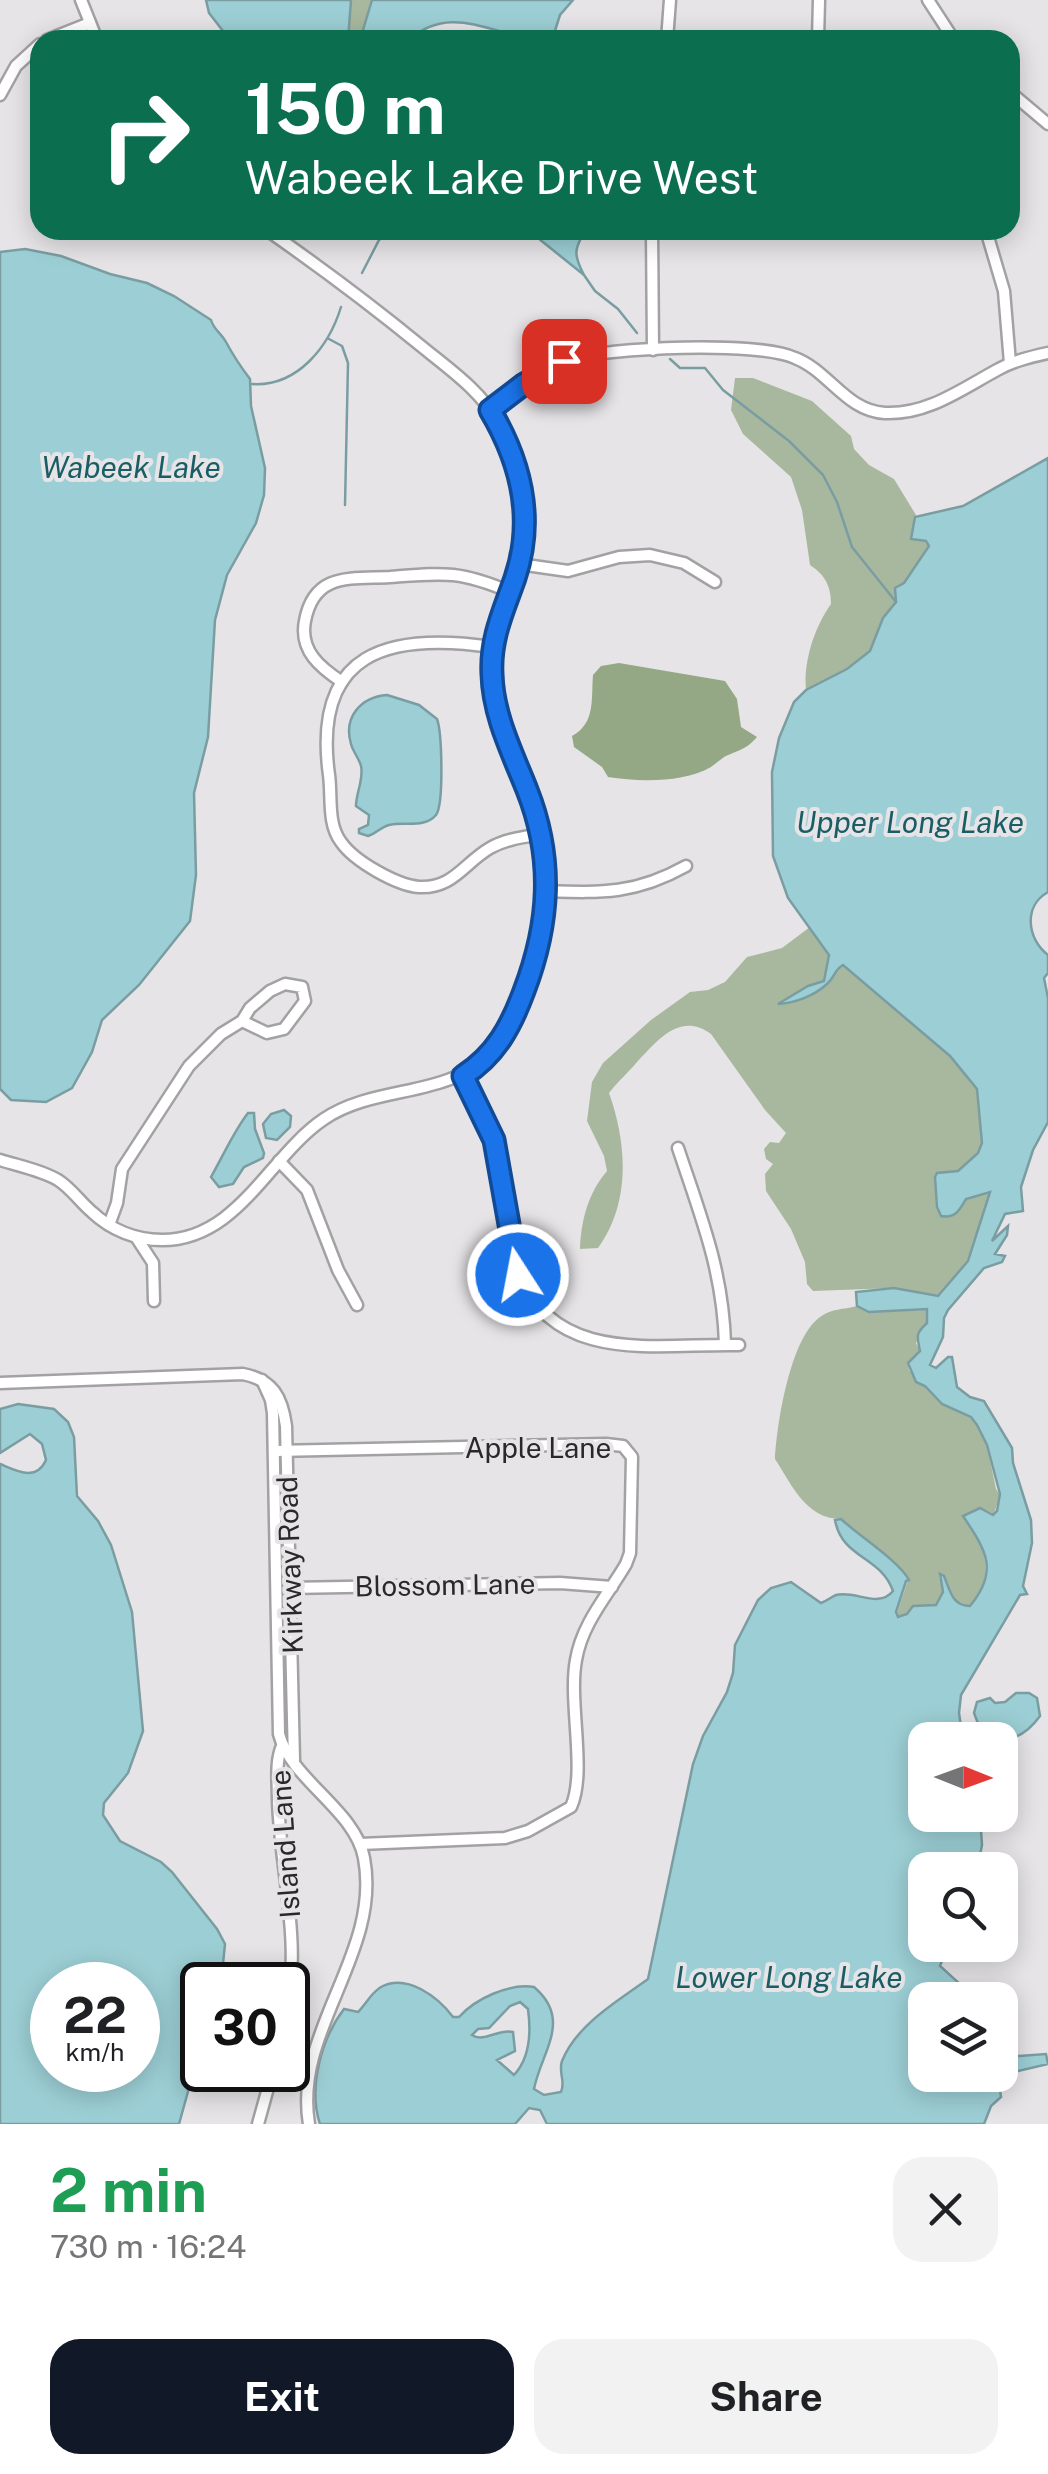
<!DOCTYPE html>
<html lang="en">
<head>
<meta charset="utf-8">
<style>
  body { margin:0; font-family:"Public Sans",sans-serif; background:#f2f2f2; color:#202124; height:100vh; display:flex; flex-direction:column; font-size:38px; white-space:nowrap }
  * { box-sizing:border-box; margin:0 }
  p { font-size:32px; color:#757577 }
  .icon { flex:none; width:55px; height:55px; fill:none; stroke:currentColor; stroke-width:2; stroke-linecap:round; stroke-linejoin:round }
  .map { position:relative; height:2124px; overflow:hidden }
  .side { display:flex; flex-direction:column; background:#fff; flex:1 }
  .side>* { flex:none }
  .hud { position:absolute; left:30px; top:30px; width:990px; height:210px; border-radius:30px; box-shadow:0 5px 25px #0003; background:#0b6e4f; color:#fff; overflow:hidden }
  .needle { width:65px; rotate:91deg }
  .buttons { position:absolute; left:908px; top:1722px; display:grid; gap:20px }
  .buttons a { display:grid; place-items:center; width:110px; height:110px; border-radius:20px; background:#fff; box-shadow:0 5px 25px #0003; font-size:50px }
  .speed { position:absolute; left:30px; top:1962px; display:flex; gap:20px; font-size:50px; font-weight:700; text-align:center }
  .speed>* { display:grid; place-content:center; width:130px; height:130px; border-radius:50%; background:#fff; box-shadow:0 5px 25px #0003; line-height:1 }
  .speed small { font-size:25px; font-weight:400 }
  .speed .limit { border:5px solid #111; border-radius:15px; background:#fff; color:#111 }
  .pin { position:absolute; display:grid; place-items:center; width:85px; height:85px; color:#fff; margin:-42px; border-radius:20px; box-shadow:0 5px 15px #0006 }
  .me { position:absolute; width:110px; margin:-55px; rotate:349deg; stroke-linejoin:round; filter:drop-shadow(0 0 8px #0008) }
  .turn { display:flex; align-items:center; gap:35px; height:210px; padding:0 50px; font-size:45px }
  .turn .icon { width:130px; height:130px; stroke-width:2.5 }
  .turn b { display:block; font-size:70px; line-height:85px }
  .round { display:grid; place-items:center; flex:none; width:105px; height:105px; border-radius:30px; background:#f2f2f2 }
  .head { display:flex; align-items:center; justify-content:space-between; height:170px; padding:0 50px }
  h1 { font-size:60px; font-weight:700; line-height:75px; color:#1e9e55 }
  .action { display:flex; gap:20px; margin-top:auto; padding:20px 50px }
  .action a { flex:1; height:115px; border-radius:30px; background:#111827; color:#fff; font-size:40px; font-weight:700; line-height:115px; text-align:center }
  .action a+a { background:#f2f2f2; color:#202124 }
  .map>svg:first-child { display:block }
</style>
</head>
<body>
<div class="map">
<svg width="1048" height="2124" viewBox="0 0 1048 2124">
  <rect width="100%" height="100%" fill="#e6e4e7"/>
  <g fill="#a8b89e">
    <path d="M351 0H372L360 40H348Z"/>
    <path d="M735 378H753L812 401 851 436 854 449 869 465 894 479 916 515 911 536 929 544 904 584 895 588 896 602 870 651 847 669 806 690C803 662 815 626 831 604 831 586 825 575 810 565L802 510 791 477 743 434 731 410Z"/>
    <path d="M810 927 829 953 824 981 808 986 779 1003C796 1001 814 996 828 984 835 977 834 970 843 965L950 1056 977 1089 982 1143 977 1156 958 1171 940 1173 935 1177 936 1204 941 1215C955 1218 960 1209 966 1199L990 1192C984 1228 968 1272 938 1296L894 1288 813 1291 807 1284 805 1262 791 1229 766 1191 765 1174 773 1164 766 1159 764 1149 770 1142 779 1143 786 1133 765 1110 711 1034C680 1011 657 1041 637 1062 628 1073 618 1081 609 1093 627 1143 631 1203 598 1248L580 1249C581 1221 588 1193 607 1171L604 1156 587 1121 592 1082 603 1063 651 1020 690 992 708 990 725 982 747 957 782 948Z"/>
    <path d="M857 1306 885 1311 927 1309 928 1321 916 1343 920 1351 908 1363 909 1370 939 1402 974 1420 987 1445 996 1489 1000 1495 994 1514 982 1508 963 1516C985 1547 997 1573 970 1606L954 1600 944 1576H939L943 1592 936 1605 914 1606 907 1614 896 1616 908 1580C901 1562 858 1535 841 1519 806 1519 792 1485 775 1459 777 1424 790 1338 820 1317 833 1308 842 1310 857 1306Z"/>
  </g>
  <path fill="#94a885" d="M619 663 725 681 737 699 741 727 757 737C746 750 738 750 724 757 723 758 712 766 711 767 683 783 639 782 608 777L602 767 574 747 572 736C596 723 591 699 593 675L601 666Z"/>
  <g fill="#9ccfd5" stroke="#7a9da2" stroke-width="2.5" fill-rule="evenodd">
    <path d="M206 0H351L348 40H230L209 13Z"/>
    <path d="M372 0H573L560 15 552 40C494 40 456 0 408 40H360Z"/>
    <path d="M528 230H586C573 249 574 256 584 275Z"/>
    <path d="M25 249 61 256 110 274 147 283 174 296 211 320C214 330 221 333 226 342 233 355 240 366 250 379L251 406 265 468 264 495 256 523 227 575 215 620 208 737 194 793 196 875 190 921 139 985 102 1020 92 1052 72 1088 46 1102 11 1100 0 1089V252Z"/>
    <path d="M1048 458V892C1023 906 1027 939 1048 955V973L1044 978 1048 998V1122L1033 1150 1021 1187 1023 1211 1005 1214 992 1241 1008 1226 1007 1235 995 1254 1005 1256 1002 1262 984 1268 948 1310 944 1318 943 1337 930 1365 936 1368 948 1357H952L957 1387 970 1397 984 1401 1012 1448 1013 1463 1031 1520 1032 1543 1023 1586 1027 1594 1020 1595 961 1695 959 1713 963 1740H925V1815H980L982 1845 977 1870H925V1945H948L940 1966 961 1985 971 2000H925V2075H1000V2052L1019 2056 1046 2054 1048 2064 1005 2074 999 2084 1001 2097 991 2106 984 2124H547L540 2110 529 2108 515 2124H320C308 2088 321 2039 344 2009L358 2012C366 2004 371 1993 381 1987 407 1973 438 1997 453 2017H459C475 1999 509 1983 534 1987 573 2020 541 2052 534 2089L544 2095 561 2092C566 2081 558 2073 562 2061 577 2024 618 2001 648 1979L693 1764 703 1736 727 1692 733 1673 735 1645 758 1600 771 1588 791 1582 821 1603C827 1601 831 1597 836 1595 856 1590 878 1609 893 1591 881 1556 842 1559 835 1520L841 1519C859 1536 899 1561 909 1580L906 1581 896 1612 898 1617 907 1614 913 1606 936 1605 943 1592 940 1574 944 1576C950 1590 952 1606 970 1606 1000 1570 985 1549 963 1516L980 1508 993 1515 997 1511 1000 1494 987 1445 977 1425 971 1417 942 1404 925 1386 916 1382 908 1363 920 1351C917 1336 915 1334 927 1323V1309L869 1312 857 1306 856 1292 894 1288 938 1296 968 1261 990 1192 966 1199C960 1209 956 1219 941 1216L937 1207 935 1177 937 1173 958 1171 978 1153 982 1143 977 1089 950 1056 843 965C834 970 835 977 827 984 814 996 795 1003 778 1004L808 986 824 981 829 955 788 898 773 856 772 772 779 738 794 702 806 690 847 669 870 651 883 618 896 602 895 588 904 583 929 546 926 541 911 539 915 517 963 506ZM520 2002 528 2009C531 2031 530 2058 514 2075L497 2060 515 2051 513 2032C499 2028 484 2043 472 2035L478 2029 489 2028 510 2006Z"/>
    <path d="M387 695 419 705 437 719C442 733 444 804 436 815 424 829 404 821 389 825 381 827 377 833 368 836L359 833V829L368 825 369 815 356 806C356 793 364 779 361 766 359 758 353 752 351 744 343 717 361 697 387 695Z"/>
    <path d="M284 1110 291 1116 290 1127 277 1140 266 1138 263 1124 271 1114Z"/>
    <path d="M248 1113H254L255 1129 264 1153 263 1158 244 1167 233 1184 219 1187 211 1177C223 1156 234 1131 248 1113Z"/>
    <path d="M18 1404 54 1409 68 1422 74 1437 77 1496 98 1521 111 1545 132 1612 143 1731 128 1773 104 1803 103 1815 120 1841 161 1862 172 1872 217 1929 225 1944 223 1964 202 1985 197 2059 179 2124H0V1464C17 1471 36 1482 46 1460L42 1444 30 1434 0 1453V1409ZM52 1985H138V2070H52Z"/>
    <path d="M1016 1693H1029L1037 1698 1040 1716C1024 1738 1009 1742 984 1739L974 1713 977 1702 990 1698 995 1703 1005 1702Z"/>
  </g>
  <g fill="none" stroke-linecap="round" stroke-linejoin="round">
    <g stroke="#7a9da2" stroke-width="2.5">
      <path d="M362 273 379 240 393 230"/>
      <path d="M584 275 595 291 618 309 637 333"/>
      <path d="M329 339 342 346 348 363 345 505"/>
      <path d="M670 359 680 368H705L723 390 789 441 823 475 837 502 852 547 896 602"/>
      <path d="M252 384C298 387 329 346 341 307"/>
    </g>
    <defs>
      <g id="minor">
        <path d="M81 0 97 40"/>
        <path d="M928 0 954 40"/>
        <path d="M47 40 90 23"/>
        <path d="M667 40 670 0"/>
        <path d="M818 40 819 0"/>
        <path d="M1010 92 1048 124"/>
        <path d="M0 95 16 66 40 44"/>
        <path d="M652 230 653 350"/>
        <path d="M986 230 1004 291 1010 363"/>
        <path d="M490 410C513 392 539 369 567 360 609 347 757 341 795 358 829 371 846 411 885 413 927 415 962 389 997 370 1013 361 1030 357 1048 353"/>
        <path d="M519 564 568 571 619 557 650 555 684 563 715 582"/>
        <path d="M492 647C389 632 312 651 329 775 332 796 327 824 341 842 354 861 396 885 419 887 453 889 464 863 490 848 506 839 524 837 541 834"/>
        <path d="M342 682C321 668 299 651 305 621 314 572 351 579 390 577 442 573 459 570 510 592"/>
        <path d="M547 891C603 893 636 894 686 866"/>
        <path d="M463 1076 494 1140 519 1275C557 1366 658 1343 739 1345"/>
        <path d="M678 1148C701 1217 723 1271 725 1344"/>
        <path d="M0 1160C19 1166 41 1170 58 1180 72 1189 80 1202 92 1212 111 1230 136 1240 162 1240 238 1240 269 1156 324 1119 379 1082 455 1101 498 1044 511 1028 518 1008 525 989 548 929 554 869 534 807 519 764 494 723 492 675 490 640 503 612 515 579 533 526 525 470 498 422 480 390 449 369 421 346 371 305 320 267 267 230"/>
        <path d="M279 1161 307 1190 338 1270 357 1305"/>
        <path d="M109 1225 117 1203 122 1169 189 1066 221 1034 242 1021 250 1008 270 991 285 984 302 987 305 1001 284 1029 267 1033 242 1021"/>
        <path d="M136 1237 153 1263 154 1301"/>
        <path d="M262 1380 271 1400 273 1413 279 1734C291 1780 356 1811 364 1858 382 1953 293 2030 309 2124"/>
        <path d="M0 1383 243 1374C273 1380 282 1397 286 1426L294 1760"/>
        <path d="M275 1451 606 1444 623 1446 632 1457 630 1553 626 1564C608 1595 582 1623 576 1660 568 1702 587 1772 571 1807L528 1831 505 1838 360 1844"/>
        <path d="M289 1588 560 1583 612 1587"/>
        <path d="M282 1746C275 1762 278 1782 278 1800 280 1868 300 1936 288 2003"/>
        <path d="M258 2124 273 2070"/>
      </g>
    </defs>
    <use href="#minor" stroke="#a3a1a4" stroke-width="15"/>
    <use href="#minor" stroke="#fff" stroke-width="10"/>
  </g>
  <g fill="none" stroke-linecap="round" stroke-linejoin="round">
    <defs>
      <path id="route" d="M518 1275 494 1140 463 1076C496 1055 511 1026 524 991 550 923 554 858 527 790 512 752 493 715 492 674 490 638 504 610 515 578 535 519 521 462 490 410L524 384 564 361"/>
    </defs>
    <use href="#route" stroke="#114b97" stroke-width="25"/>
    <use href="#route" stroke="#1a73e8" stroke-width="18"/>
  </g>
  <g text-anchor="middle" stroke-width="8" stroke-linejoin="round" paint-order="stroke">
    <g font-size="28" fill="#2a292a" stroke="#e6e4e7">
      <text x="538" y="1458">Apple Lane</text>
      <text transform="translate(290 1565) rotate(-92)" y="10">Kirkway Road</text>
      <text transform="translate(445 1585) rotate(-1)" y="10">Blossom Lane</text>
      <text transform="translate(285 1844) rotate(-94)" y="10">Island Lane</text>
    </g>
    <g font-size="30" font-style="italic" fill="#195e65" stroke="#e6e4e7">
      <text x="131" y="478">Wabeek Lake</text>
      <text x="910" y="833">Upper Long Lake</text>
      <text x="789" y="1988">Lower Long Lake</text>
    </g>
  </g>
</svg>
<div class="buttons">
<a><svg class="needle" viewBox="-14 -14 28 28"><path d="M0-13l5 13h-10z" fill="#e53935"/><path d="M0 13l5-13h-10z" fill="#757577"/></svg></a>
<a><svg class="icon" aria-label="search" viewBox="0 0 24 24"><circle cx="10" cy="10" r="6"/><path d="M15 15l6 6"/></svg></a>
<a><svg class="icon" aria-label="layers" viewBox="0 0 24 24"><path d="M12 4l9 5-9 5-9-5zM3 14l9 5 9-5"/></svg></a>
</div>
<div class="speed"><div>22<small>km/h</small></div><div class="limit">30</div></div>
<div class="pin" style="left:564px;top:361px;background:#d93025"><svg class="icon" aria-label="arrive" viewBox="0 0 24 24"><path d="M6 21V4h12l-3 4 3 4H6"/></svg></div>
<svg class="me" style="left:518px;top:1275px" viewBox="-20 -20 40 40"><circle r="17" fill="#1a73e8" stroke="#fff" stroke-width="3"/><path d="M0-11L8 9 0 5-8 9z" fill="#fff"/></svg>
<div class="hud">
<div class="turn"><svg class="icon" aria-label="right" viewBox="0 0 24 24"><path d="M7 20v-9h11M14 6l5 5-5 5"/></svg><div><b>150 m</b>Wabeek Lake Drive West</div></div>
</div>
</div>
<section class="side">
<div class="head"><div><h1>2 min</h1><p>730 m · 16:24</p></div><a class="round"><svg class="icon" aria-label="close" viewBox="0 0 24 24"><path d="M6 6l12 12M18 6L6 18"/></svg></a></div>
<div class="action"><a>Exit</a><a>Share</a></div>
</section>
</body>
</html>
